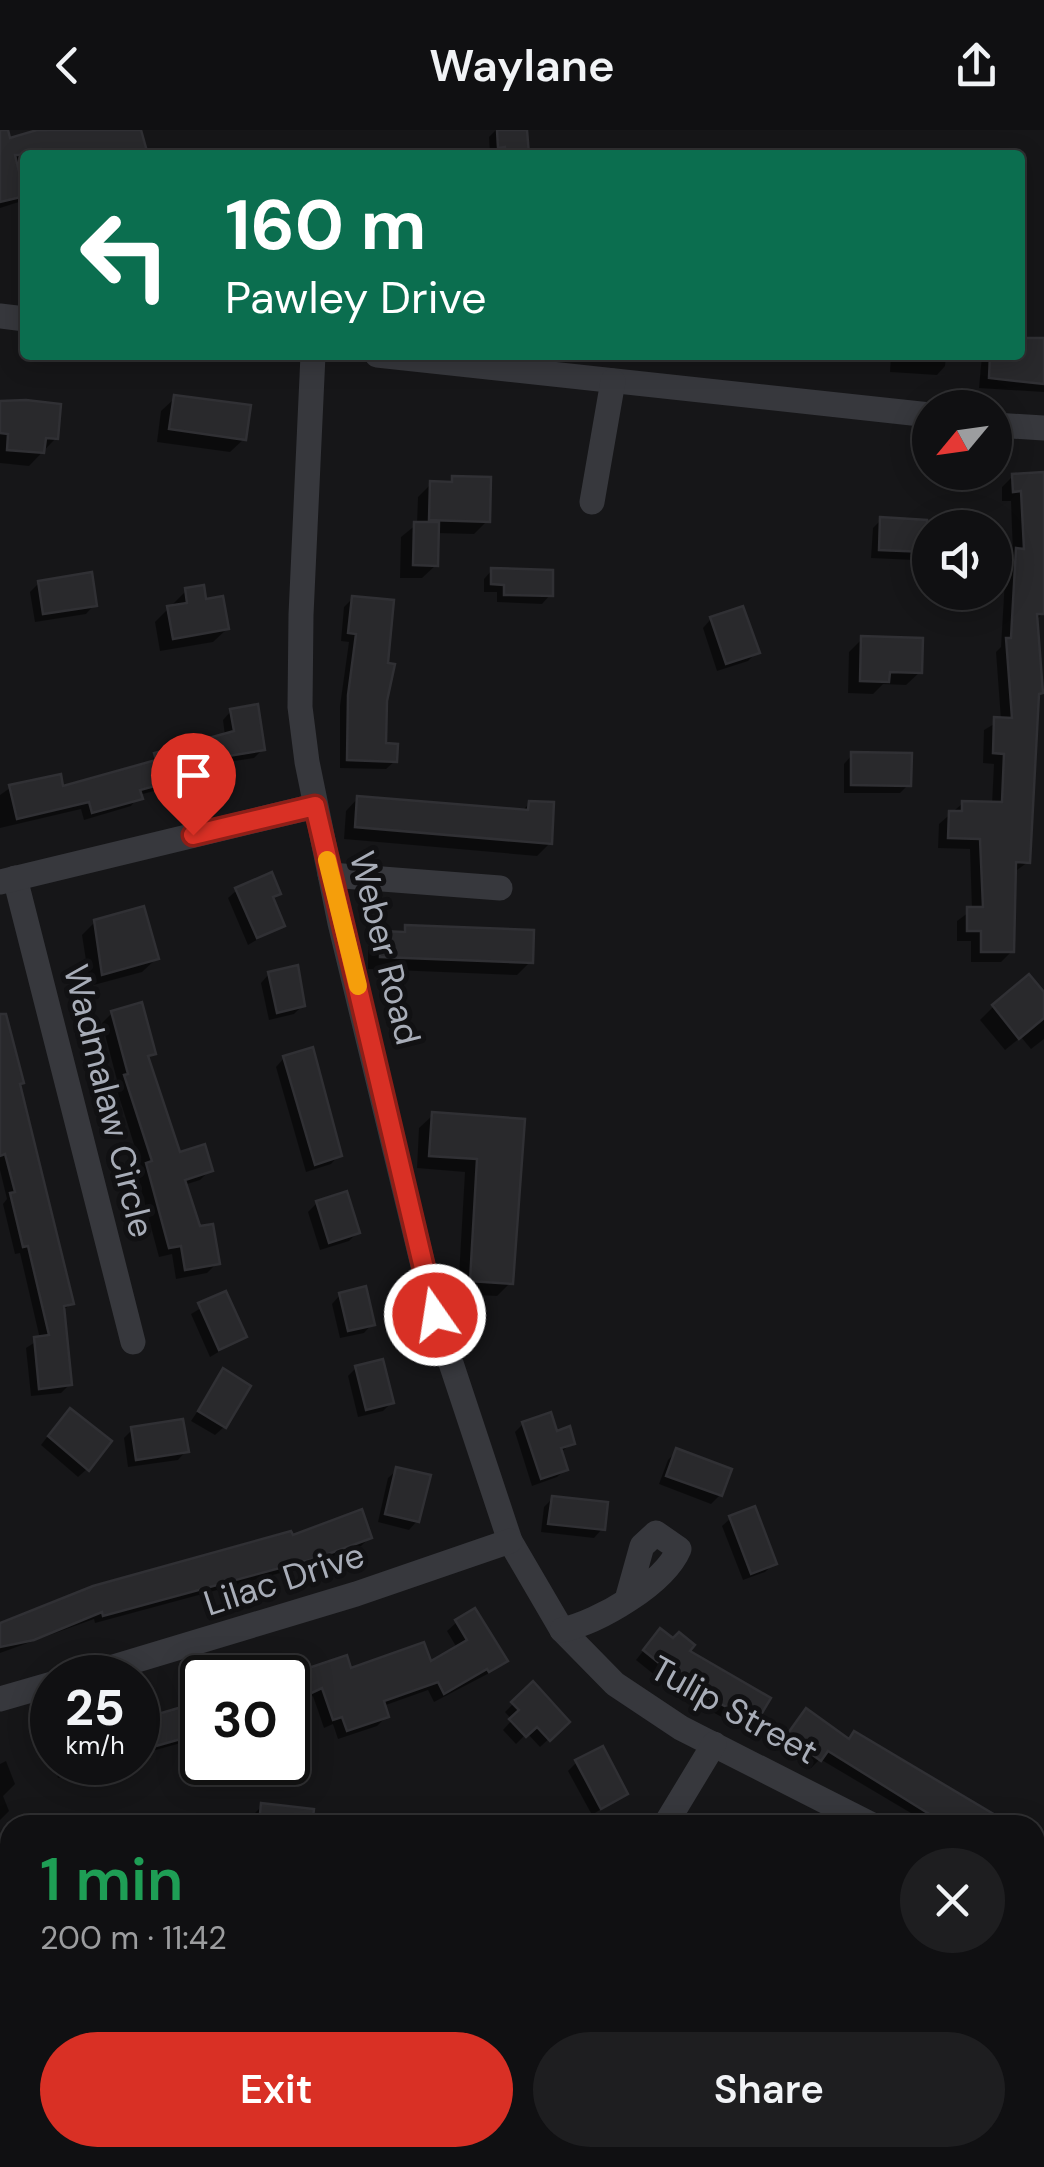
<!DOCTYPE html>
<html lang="en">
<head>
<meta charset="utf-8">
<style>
  body { margin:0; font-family:"DM Sans",sans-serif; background:#1e1e20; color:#f1f3f6; height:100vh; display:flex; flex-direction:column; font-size:38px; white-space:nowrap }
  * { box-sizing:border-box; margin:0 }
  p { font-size:32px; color:#9c9d9f }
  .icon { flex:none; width:55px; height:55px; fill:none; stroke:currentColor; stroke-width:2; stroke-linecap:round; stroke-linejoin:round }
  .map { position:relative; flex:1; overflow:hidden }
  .panel { position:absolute; left:0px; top:1685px; width:1045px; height:352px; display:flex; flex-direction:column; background:#101012; border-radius:30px 30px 0 0; box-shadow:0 5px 25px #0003,0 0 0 2px #303032 }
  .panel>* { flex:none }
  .top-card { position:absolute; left:20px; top:20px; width:1005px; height:210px; border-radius:10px; box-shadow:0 5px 25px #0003,0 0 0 2px #303032; background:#0b6e4f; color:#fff; overflow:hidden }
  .needle { width:65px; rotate:241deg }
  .buttons { position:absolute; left:912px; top:260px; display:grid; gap:20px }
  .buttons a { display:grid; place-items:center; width:100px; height:100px; border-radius:50%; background:#101012; box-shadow:0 5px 25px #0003,0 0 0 2px #303032; font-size:50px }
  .speed { position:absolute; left:30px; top:1525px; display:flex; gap:20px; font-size:50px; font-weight:700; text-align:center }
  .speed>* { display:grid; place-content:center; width:130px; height:130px; border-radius:50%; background:#101012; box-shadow:0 5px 25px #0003,0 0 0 2px #303032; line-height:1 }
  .speed small { font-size:25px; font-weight:400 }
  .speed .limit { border:5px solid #111; border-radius:15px; background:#fff; color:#111 }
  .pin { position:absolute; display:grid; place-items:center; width:85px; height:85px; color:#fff; margin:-102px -42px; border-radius:50% 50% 50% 0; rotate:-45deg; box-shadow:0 0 10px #0007 }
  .pin .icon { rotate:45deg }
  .me { position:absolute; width:110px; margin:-55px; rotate:347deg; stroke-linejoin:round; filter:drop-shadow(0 0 8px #0008) }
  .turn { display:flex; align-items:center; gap:35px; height:210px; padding:0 40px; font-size:45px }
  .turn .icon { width:130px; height:130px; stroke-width:2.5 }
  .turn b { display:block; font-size:70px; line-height:85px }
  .round { display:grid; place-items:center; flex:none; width:105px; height:105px; border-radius:52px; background:#1e1e20 }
  .headline { display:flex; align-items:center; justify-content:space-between; height:170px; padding:0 40px }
  h1 { font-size:60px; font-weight:600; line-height:75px; color:#1e9e55 }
  .button { display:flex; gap:20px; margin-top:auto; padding:20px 40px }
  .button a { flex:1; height:115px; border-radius:60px; background:#d93025; color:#fff; font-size:40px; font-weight:600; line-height:115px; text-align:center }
  .button a+a { background:#1e1e20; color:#f1f3f6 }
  header { display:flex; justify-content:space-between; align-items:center; height:130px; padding:0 40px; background:#101012; font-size:45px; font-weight:600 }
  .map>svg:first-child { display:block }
</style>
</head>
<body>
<header><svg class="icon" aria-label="back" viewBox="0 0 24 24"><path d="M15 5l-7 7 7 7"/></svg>Waylane<svg class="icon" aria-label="share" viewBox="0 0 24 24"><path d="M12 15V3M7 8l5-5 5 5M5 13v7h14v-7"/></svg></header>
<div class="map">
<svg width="1044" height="2037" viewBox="0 0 1044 2037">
  <rect width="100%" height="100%" fill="#161618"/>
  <g fill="#0007">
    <path d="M46 0H139L146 25H25V70L0 78V11Z"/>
    <path d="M496 0H524L526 25H490L489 7Z"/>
    <path d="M1020 211 1044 212V262L979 258 982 225H1020Z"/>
    <path d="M891 225H946L945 236 937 245 890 242Z"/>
    <path d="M175 268 244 309 230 322 157 312 161 281Z"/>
    <path d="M0 275 56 308 29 336 0 333Z"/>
    <path d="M1044 345V462L1043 483 1035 491 1028 732 1013 743 1012 821 1001 832H971V811H957V791L972 780 970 719 938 718 939 694 963 673 992 674 994 634 983 633 984 600 1001 590 996 522 1001 517 1006 432 1013 425 1011 371H1002V357L1013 346Z"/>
    <path d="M453 349 487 391 474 404 436 403V435L422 448H400L401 407 417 394 418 367 431 354H448Z"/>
    <path d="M881 390 923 421 914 430 871 428 873 398Z"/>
    <path d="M492 440 550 465 542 474 497 472V462H484V449Z"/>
    <path d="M39 453 94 475 86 484 35 492 30 462Z"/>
    <path d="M186 461 204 471 227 499 213 512 160 521 155 492Z"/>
    <path d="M353 468 384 571 383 616 395 631 386 639 340 638V576L349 512 341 511 344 477Z"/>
    <path d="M711 489 757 522 748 531 717 541 703 498Z"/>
    <path d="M862 509 920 542 906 555 883 554 873 564 848 563 849 522Z"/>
    <path d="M231 581 262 620 254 628 209 635 212 646 203 655 186 659 184 653 139 665 131 676 84 690 81 679 0 698V665L10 658 62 659 146 636 156 626 225 606 223 590Z"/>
    <path d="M852 625 909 654 900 663H844V634Z"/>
    <path d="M358 668 521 682 530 673 550 713 537 726 344 709 346 681Z"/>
    <path d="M237 760 278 763 271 770 282 795 248 815 228 768Z"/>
    <path d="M95 792 156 829 142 842 90 856 82 805Z"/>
    <path d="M406 798 531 831 517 845 368 839V817L382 803 399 804Z"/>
    <path d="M269 844 303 875 294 884 269 890 261 853Z"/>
    <path d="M1044 866V909L1031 919 1021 907 1005 920 980 890 993 877Z"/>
    <path d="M112 883 153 923 147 929 178 1025 210 1040 200 1050 184 1055 198 1099 217 1133 207 1143 176 1149 172 1124 159 1127 137 1045 142 1040 116 957 118 954 102 893Z"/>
    <path d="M8 903 71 1173 62 1182 70 1254 61 1263 31 1266 26 1218 40 1209 20 1123 15 1124 3 1074 7 1069 0 1040V905Z"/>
    <path d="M284 928 339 1025 331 1034 306 1042 276 937Z"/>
    <path d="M433 985 522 992 510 1153 497 1166 458 1164 465 1042 417 1038 419 998Z"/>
    <path d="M317 1073 357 1103 349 1111 320 1120 308 1082Z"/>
    <path d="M225 1164 244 1207 210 1227 191 1184Z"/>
    <path d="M340 1165 372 1194 364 1203 340 1208 332 1174Z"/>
    <path d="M356 1238 392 1272 383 1281 358 1287 348 1246Z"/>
    <path d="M224 1242V1297L215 1305 191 1291Z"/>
    <path d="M61 1289 87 1339 78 1347 41 1315Z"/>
    <path d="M523 1294 572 1313 560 1323 566 1339 557 1347 532 1356 515 1302Z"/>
    <path d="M132 1300 186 1321 178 1330 128 1337 124 1308Z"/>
    <path d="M677 1321 720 1365 711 1374 659 1354 668 1330Z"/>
    <path d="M397 1340 417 1391 409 1400 378 1392 388 1348Z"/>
    <path d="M553 1368 602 1399 594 1408 541 1402 544 1377Z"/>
    <path d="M731 1388 774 1433 765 1442 743 1450 722 1396Z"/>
    <path d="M370 1407 361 1416 306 1436 95 1493 94 1489 0 1523V1496L291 1408Z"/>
    <path d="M457 1492 504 1531 495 1540 434 1572 428 1560 383 1576 386 1587 377 1596 338 1609 333 1594 324 1598 313 1566 288 1577V1548H280L292 1542 294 1546 429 1535 457 1518 447 1501Z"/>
    <path d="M652 1510 687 1522 754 1592 746 1600 677 1563 636 1530Z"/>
    <path d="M532 1555 567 1592 540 1617 527 1603 516 1614 503 1600 512 1590 505 1582Z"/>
    <path d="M202 1573V1607L138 1625V1592Z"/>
    <path d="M798 1590 848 1611 1006 1695H931L820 1629 811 1638 780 1616Z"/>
    <path d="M6 1631 15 1654 3 1666 9 1681 0 1690V1634Z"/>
    <path d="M53 1632H112L58 1648Z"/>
    <path d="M577 1632 625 1664 592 1685 568 1641Z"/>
    <path d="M262 1676 310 1695H252L253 1685Z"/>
    <path d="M585 1687 594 1695H577Z"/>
    <path d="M733 1687 744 1695H725Z"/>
    <path d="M1036 1707 1044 1713V1758L1035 1751Z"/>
    <path d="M10 1773V1810L0 1811V1774Z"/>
    <path d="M1042 1863 1044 1904 1035 1917V1870Z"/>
    <path d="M0 1930 10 1931V1968L0 1967Z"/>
    <path d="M363 2028H414L407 2037H376Z"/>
    <path d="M522 2028H557L550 2037H527L520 2032Z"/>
    <path d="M891 2028H944L939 2037H918Z"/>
  </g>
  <g fill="#29292c" stroke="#303034" stroke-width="2.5">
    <path d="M0 0H8L10 8 37 0H141L148 25H15L25 66 0 72Z"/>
    <path d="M497 0H527L529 25H506L505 17 498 18Z"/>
    <path d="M1020 208H1044V254L989 248 990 225H1020Z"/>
    <path d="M174 265 251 275 246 310 169 299Z"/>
    <path d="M26 270 61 274 58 309 46 308 44 323 7 320 8 304 0 303V271Z"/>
    <path d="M1044 342V484H1037L1043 563 1039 564 1030 733 1016 732 1014 822H981V801H967V777H983L980 709 948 708 949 681H962V671L1002 672 1004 624 993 623 994 587 1012 588 1006 508H1011L1016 418 1024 419 1021 361 1013 362 1012 344Z"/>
    <path d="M452 346 491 347 490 392 429 390 430 351 452 352Z"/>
    <path d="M880 387 927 390 926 422 879 420Z"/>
    <path d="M414 392H439L438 436 413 435Z"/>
    <path d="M491 438 553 440V466L504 465V455L491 454Z"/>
    <path d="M92 442 97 476 43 484 38 451Z"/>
    <path d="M204 455 206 469 223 466 229 499 173 509 167 476 187 473 185 458Z"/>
    <path d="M352 466 394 470 388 533 395 534 387 571 386 613 398 614 397 632 347 630 348 565 356 504 348 503Z"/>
    <path d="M743 476 760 523 726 534 710 487Z"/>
    <path d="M861 506 923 508 922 543 890 542 889 552 860 551Z"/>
    <path d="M258 574 265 620 210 629 215 647 194 652 192 646 140 660 143 669 92 683 89 672 17 689 9 655 61 644 63 656 156 630 154 623 234 601 230 579Z"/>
    <path d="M851 622 912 623 911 656 851 655Z"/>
    <path d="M357 666 528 680 529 671 554 672 552 714 355 697Z"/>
    <path d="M272 742 281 764 273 767 285 796 257 808 235 758Z"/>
    <path d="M144 776 159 829 102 845 94 790Z"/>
    <path d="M405 795 534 800 533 833 380 827 381 801 405 802Z"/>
    <path d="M298 835 305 876 277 883 268 842Z"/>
    <path d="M1029 844 1044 862V888L1019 909 992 875Z"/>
    <path d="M142 872 156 924 148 926 180 1022 205 1014 213 1041 185 1050 200 1096 213 1094 220 1134 185 1140 181 1116 169 1118 146 1033 152 1031 124 945 128 944 111 881Z"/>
    <path d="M0 884H6L24 953 20 954 74 1174 64 1176 72 1255 39 1259 34 1207 49 1205 28 1116 23 1117 10 1063 15 1062 5 1024 0 1026Z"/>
    <path d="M313 917 342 1026 315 1035 283 926Z"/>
    <path d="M432 982 525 989 513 1154 470 1151 477 1029 429 1026Z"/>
    <path d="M347 1061 360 1103 329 1113 316 1071Z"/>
    <path d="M366 1156 375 1195 348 1201 339 1163Z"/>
    <path d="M226 1161 247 1207 219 1220 198 1173Z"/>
    <path d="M383 1229 394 1273 366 1280 355 1236Z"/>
    <path d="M223 1238 251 1256 226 1298 198 1281Z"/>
    <path d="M70 1278 112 1311 89 1341 48 1306Z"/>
    <path d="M551 1282 557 1301 570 1296 575 1314 561 1318 568 1340 541 1349 522 1292Z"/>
    <path d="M183 1289 189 1322 136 1330 131 1297Z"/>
    <path d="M676 1318 732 1339 722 1366 666 1346Z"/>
    <path d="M396 1337 431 1345 419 1392 385 1384Z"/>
    <path d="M552 1366 608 1372 605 1400 548 1394Z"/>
    <path d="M755 1376 777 1434 751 1444 729 1386Z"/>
    <path d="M362 1379 372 1408 317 1428 103 1486 102 1482 34 1510 0 1517V1493L93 1456 291 1401 293 1405Z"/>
    <path d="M475 1478 508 1531 489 1542 487 1539 444 1564 438 1552 384 1571 389 1587 347 1601 342 1587 333 1590 322 1558 288 1574V1545L347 1525 351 1538 424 1512 431 1531 467 1510 455 1490Z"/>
    <path d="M660 1498 673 1508 679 1502 695 1515 690 1521 771 1568 756 1593 686 1555 643 1520Z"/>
    <path d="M533 1551 570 1592 550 1611 537 1597 526 1607 509 1589 519 1580 511 1572Z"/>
    <path d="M202 1571V1603L138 1621V1590Z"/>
    <path d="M806 1578 849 1609 854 1601 1012 1695H947L828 1621 821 1631 786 1606Z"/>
    <path d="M603 1616 628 1664 601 1679 575 1630Z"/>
    <path d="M261 1673 314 1679 312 1695H259Z"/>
  </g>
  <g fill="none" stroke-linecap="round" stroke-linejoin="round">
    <g stroke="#37383d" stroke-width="25">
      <path d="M0 186 25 189"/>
      <path d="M313 225 301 485 300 577 307 632 340 793 435 1185 510 1411 562 1500 615 1554 681 1598 872 1695"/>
      <path d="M377 225 930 285"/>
      <path d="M995 295 1044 298"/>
      <path d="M592 372 613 251"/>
      <path d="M330 745 500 758"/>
      <path d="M15 748 133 1212"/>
      <path d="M0 752 315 676"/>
      <path d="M562 1500C599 1492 664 1454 679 1419L656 1403 642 1416 628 1466"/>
      <path d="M77 1548 356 1464 510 1411"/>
      <path d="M0 1569 52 1554"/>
      <path d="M665 1695 714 1614"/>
      <path d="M1035 1780 1044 1785"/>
      <path d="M0 1854 10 1855"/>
      <path d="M456 2037 462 2028"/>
    </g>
  </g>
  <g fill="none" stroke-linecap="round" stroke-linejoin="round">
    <defs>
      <path id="route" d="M193 705 315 676 435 1185"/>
    </defs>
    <use href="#route" stroke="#8d1f18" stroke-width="25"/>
    <use href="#route" stroke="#d93025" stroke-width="18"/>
    <path stroke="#f59e0b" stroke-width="18" d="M327 730 358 856"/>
  </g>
  <g text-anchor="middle" stroke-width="10" stroke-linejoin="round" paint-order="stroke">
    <g font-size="35" fill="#a8adb8" stroke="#111113">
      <text transform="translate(385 818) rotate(76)" y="12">Weber Road</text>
      <text transform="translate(109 971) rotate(76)" y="12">Wadmalaw Circle</text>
      <text transform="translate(284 1449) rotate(-18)" y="12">Lilac Drive</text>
      <text transform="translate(734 1580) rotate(29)" y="12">Tulip Street</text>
    </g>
  </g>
</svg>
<div class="buttons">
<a><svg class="needle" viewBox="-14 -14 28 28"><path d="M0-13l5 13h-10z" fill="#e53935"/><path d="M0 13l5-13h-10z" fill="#9c9d9f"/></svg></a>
<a><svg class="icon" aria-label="sound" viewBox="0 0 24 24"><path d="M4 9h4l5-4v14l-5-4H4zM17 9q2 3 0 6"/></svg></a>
</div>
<div class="speed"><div>25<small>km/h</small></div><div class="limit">30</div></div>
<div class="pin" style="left:193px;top:705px;background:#d93025"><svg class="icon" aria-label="arrive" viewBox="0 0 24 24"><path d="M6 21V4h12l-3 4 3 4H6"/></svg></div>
<svg class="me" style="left:435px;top:1185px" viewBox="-20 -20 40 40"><circle r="17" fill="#d93025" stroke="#fff" stroke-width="3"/><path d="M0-11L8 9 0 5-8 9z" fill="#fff"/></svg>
<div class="top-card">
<div class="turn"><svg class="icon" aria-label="left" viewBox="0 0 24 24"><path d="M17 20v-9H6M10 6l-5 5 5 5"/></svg><div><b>160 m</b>Pawley Drive</div></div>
</div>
<section class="panel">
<div class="headline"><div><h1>1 min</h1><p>200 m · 11:42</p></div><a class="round"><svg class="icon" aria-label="close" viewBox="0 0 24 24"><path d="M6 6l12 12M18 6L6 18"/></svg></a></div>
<div class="button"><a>Exit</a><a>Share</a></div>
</section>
</div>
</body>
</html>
